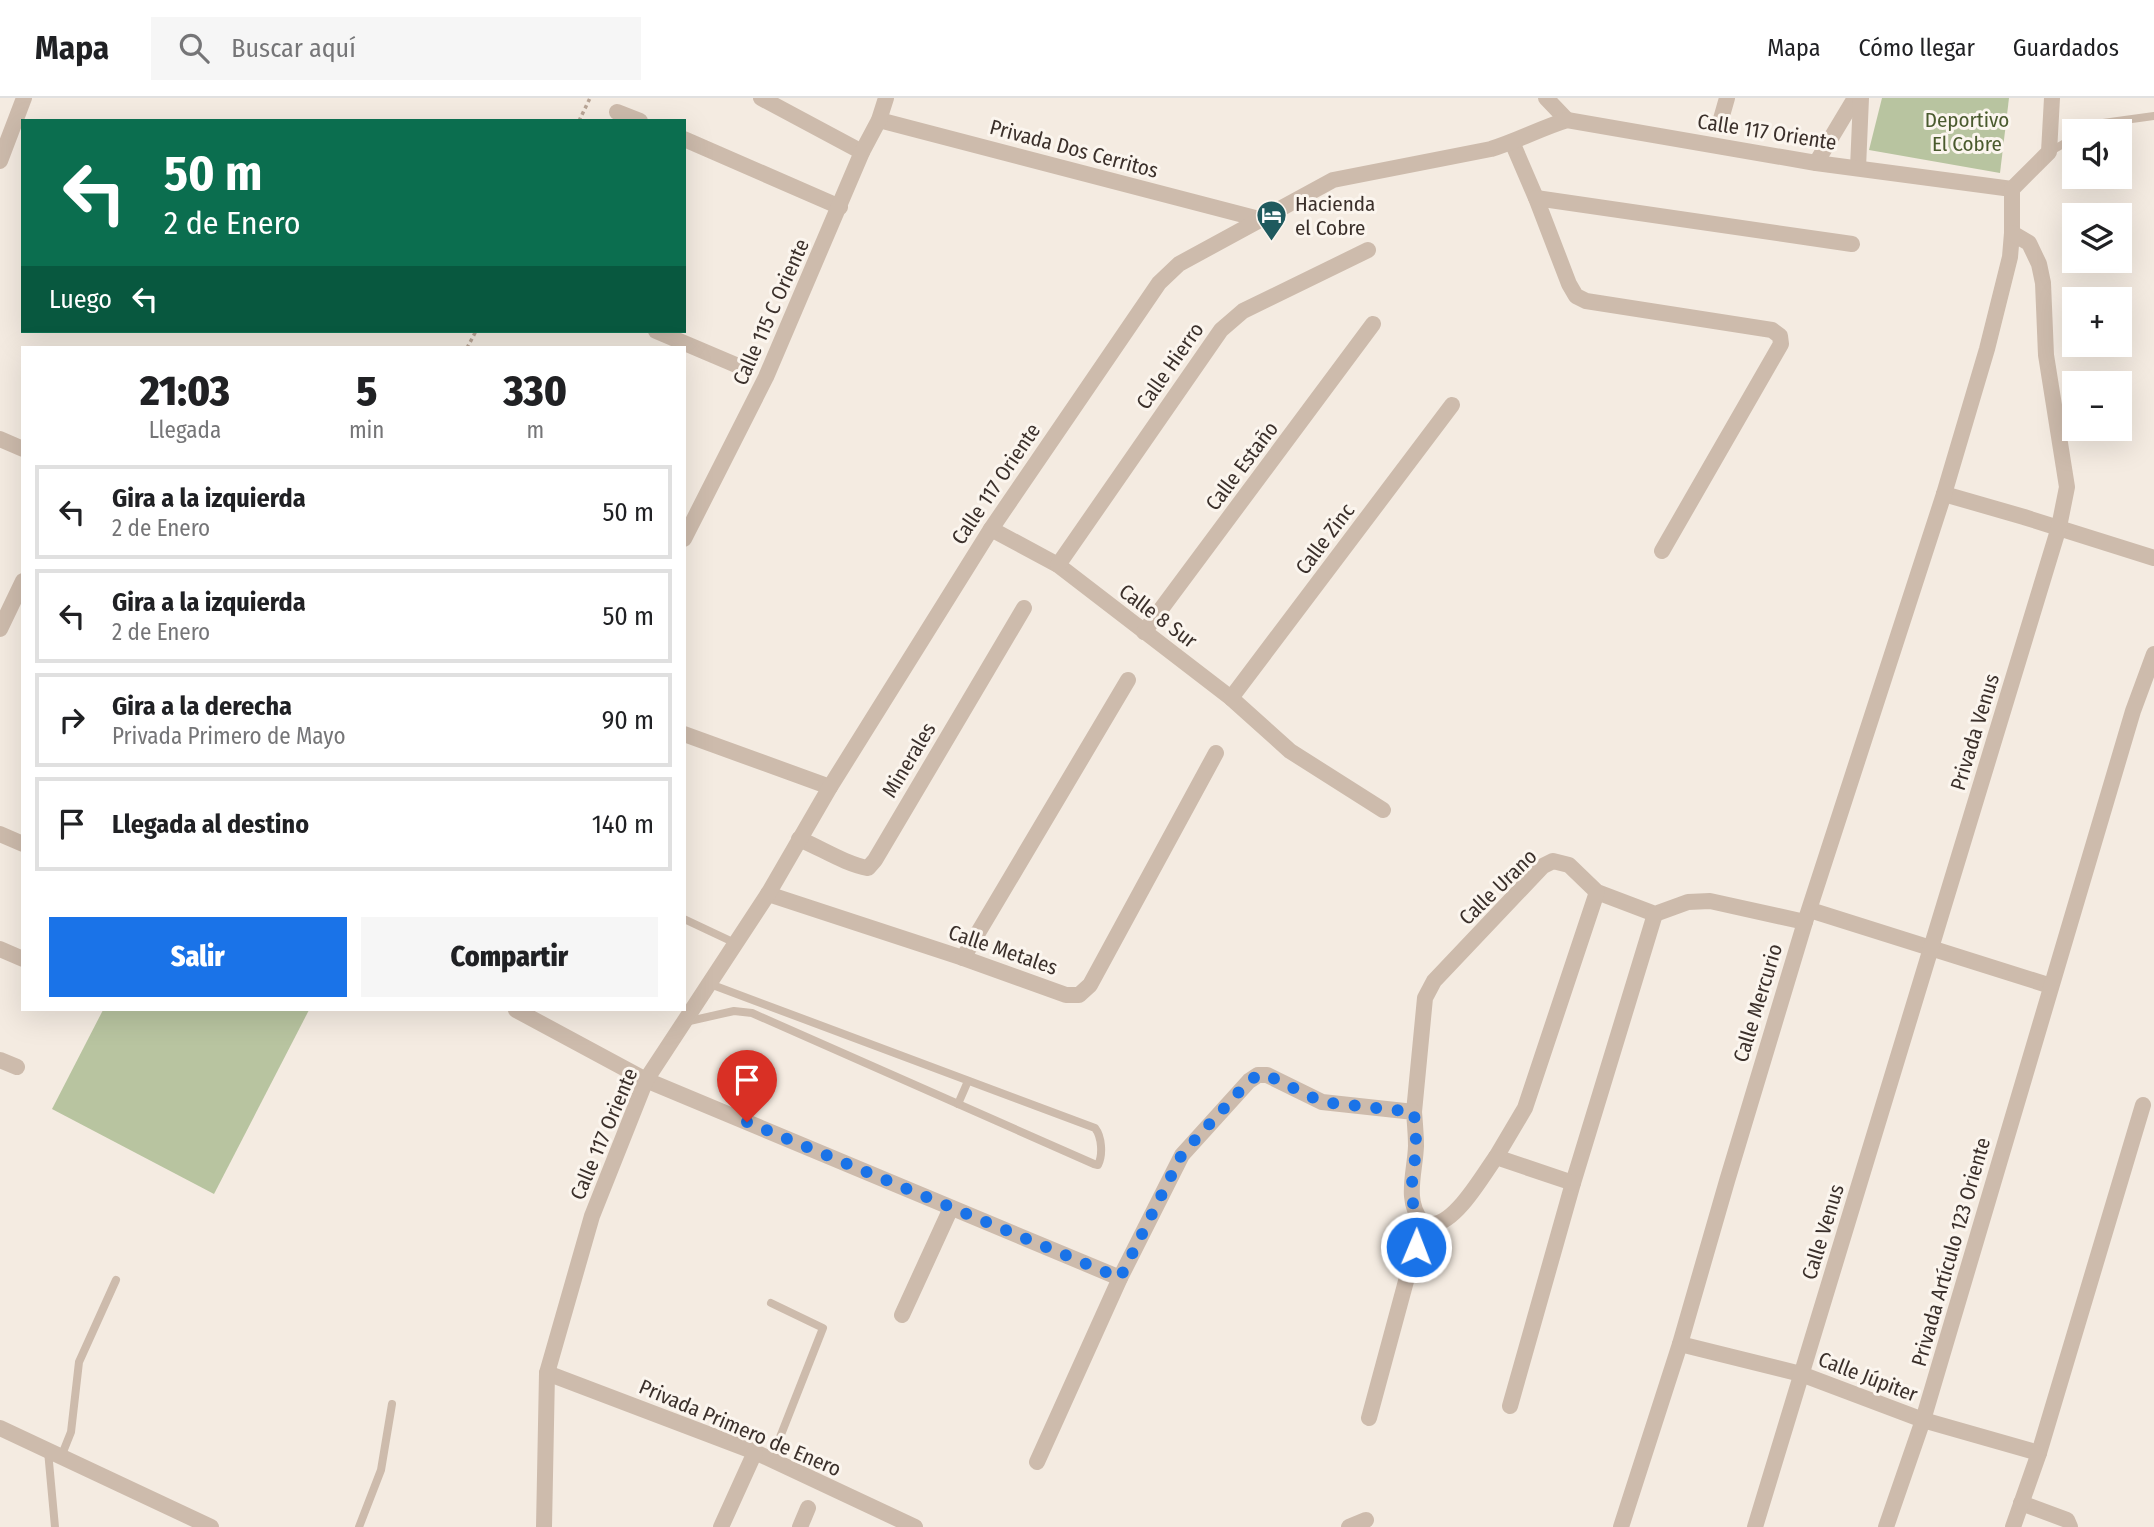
<!DOCTYPE html>
<html lang="es">
<head>
<meta charset="utf-8">
<style>
  body { margin:0; font-family:"Fira Sans Condensed",sans-serif; background:#f6f6f6; color:#202124; height:100vh; display:flex; flex-direction:column; font-size:26px; white-space:nowrap }
  * { box-sizing:border-box; margin:0 }
  p { font-size:23px; color:#757577 }
  .icon { flex:none; width:38px; height:38px; fill:none; stroke:currentColor; stroke-width:2; stroke-linecap:round; stroke-linejoin:round }
  .map { position:relative; flex:1; overflow:hidden }
  .side { position:absolute; left:21px; top:248px; width:665px; height:665px; display:flex; flex-direction:column; background:#fff; border-radius:0px; box-shadow:0 7px 28px #0002 }
  .side>* { flex:none }
  .guide { position:absolute; left:21px; top:21px; width:665px; height:214px; border-radius:0px; box-shadow:0 7px 28px #0002; background:#0b6e4f; color:#fff; overflow:hidden }
  .tools { position:absolute; left:2062px; top:21px; display:grid; gap:14px }
  .tools a { display:grid; place-items:center; width:70px; height:70px; border-radius:0px; background:#fff; box-shadow:0 7px 28px #0002; font-size:35px }
  .pin { position:absolute; display:grid; place-items:center; width:60px; height:60px; color:#fff; margin:-72px -30px; border-radius:50% 50% 50% 0; rotate:-45deg; box-shadow:0 0 7px #0007 }
  .pin .icon { rotate:45deg }
  .me { position:absolute; width:77px; margin:-38px; rotate:1deg; stroke-linejoin:round; filter:drop-shadow(0 0 5px #0008) }
  .turn { display:flex; align-items:center; gap:24px; height:147px; padding:0 28px; font-size:32px }
  .turn .icon { width:91px; height:91px; stroke-width:2.5 }
  .turn b { display:block; font-size:49px; line-height:60px }
  .then { display:flex; align-items:center; height:66px; padding:0 28px; background:#0003; gap:14px; font-size:26px }
  .eta { display:flex; justify-content:space-evenly; align-items:center; height:119px; text-align:center }
  .eta b { font-size:42px; font-weight:800; line-height:49px }
  .action { display:flex; gap:14px; margin-top:auto; padding:14px 28px }
  .action a { flex:1; height:80px; border-radius:0px; background:#1a73e8; color:#fff; font-size:28px; font-weight:800; line-height:80px; text-align:center }
  .action a+a { background:#f6f6f6; color:#202124 }
  ul { padding:0; list-style:none }
  li { display:flex; align-items:center; gap:21px; height:94px; margin:0 14px 10px; padding:0 14px; border:4px solid #e0e0e0; border-radius:0px }
  li div { flex:1 }
  li b { display:block; font-size:26px }
  li em { font-style:normal }
  header { display:flex; align-items:center; gap:42px; box-sizing:border-box; height:98px; padding:0 35px; background:#fff; border-bottom:2px solid #e0e0e0 }
  header strong { font-size:33px }
  nav { display:flex; gap:38px; margin-inline-start:auto; font-size:24px }
  .search { width:490px; height:63px; background:#f6f6f6; display:flex; align-items:center; gap:18px; box-sizing:border-box; padding:0 24px; border-radius:0px; color:#757577; font-size:26px }
  .map>svg:first-child { display:block }
</style>
</head>
<body>
<header>
<strong>Mapa</strong>
<div class="search"><svg class="icon" aria-label="search" viewBox="0 0 24 24"><circle cx="10" cy="10" r="6"/><path d="M15 15l6 6"/></svg>Buscar aquí</div>
<nav><a>Mapa</a><a>Cómo llegar</a><a>Guardados</a></nav>
</header>
<div class="map">
<svg width="2154" height="1429" viewBox="0 0 2154 1429">
  <rect width="100%" height="100%" fill="#f4ebe1"/>
  <g fill="#b8c4a0">
    <path d="M1882 0H2009L2000 75 1869 52Z"/>
    <path d="M103 912H309L214 1096 52 1011Z"/>
  </g>
  <g fill="none" stroke-linecap="round" stroke-linejoin="round">
    <g stroke="#b9a596" stroke-width="3.5" stroke-dasharray="3.5 3.5" stroke-linecap="butt">
      <path d="M579 23 590 0"/>
      <path d="M467 250 476 233"/>
    </g>
    <g stroke="#cdbbac" stroke-width="8">
      <path d="M2087 33 2103 25 2154 18"/>
      <path d="M2049 54 2074 40"/>
      <path d="M684 821 735 845"/>
      <path d="M685 924 734 913 752 915 1094 1066 1098 1067C1103 1057 1102 1039 1095 1030L710 886"/>
      <path d="M958 1006 968 983"/>
      <path d="M771 1205 823 1230 771 1362"/>
      <path d="M48 1353 55 1429"/>
      <path d="M61 1359 71 1334 79 1264 116 1182"/>
      <path d="M359 1429 381 1372 392 1306"/>
    </g>
    <g stroke="#cdbbac" stroke-width="16">
      <path d="M761 0 862 54"/>
      <path d="M1546 0 1567 22"/>
      <path d="M617 14 640 23"/>
      <path d="M1721 21 1727 0"/>
      <path d="M879 22 1259 121"/>
      <path d="M684 41 840 109"/>
      <path d="M1512 44 1536 100 1569 186 1576 198 1586 203 1772 232 1780 238 1781 246 1662 453"/>
      <path d="M0 63 24 0"/>
      <path d="M1816 65 1855 0"/>
      <path d="M1858 70 1861 0"/>
      <path d="M1536 100 1852 146"/>
      <path d="M656 233 736 267"/>
      <path d="M0 341 23 351"/>
      <path d="M1944 396 2024 419 2154 460"/>
      <path d="M991 431 1058 467 1231 600 1290 653 1383 712"/>
      <path d="M684 441 766 279 862 54 879 22 886 0"/>
      <path d="M1058 467 1221 232 1243 213 1368 152"/>
      <path d="M0 531 23 483"/>
      <path d="M1144 534 1373 226"/>
      <path d="M1231 600 1452 307"/>
      <path d="M684 636 830 689"/>
      <path d="M0 736 23 746"/>
      <path d="M799 741C821 750 845 766 868 770L875 762 1024 510"/>
      <path d="M768 796 963 860 1066 897H1079L1090 887 1216 655"/>
      <path d="M1810 812 2051 888"/>
      <path d="M0 851 23 861"/>
      <path d="M963 860 1128 582"/>
      <path d="M516 912 646 982 1120 1180"/>
      <path d="M0 962 17 969"/>
      <path d="M1414 1014 1425 900 1434 883 1543 768 1553 763 1569 767 1597 794 1655 816 1688 804 1710 803 1805 824"/>
      <path d="M1496 1059 1525 1010 1597 794"/>
      <path d="M902 1217 951 1110"/>
      <path d="M1680 1246 1801 1276 1923 1322 2039 1355"/>
      <path d="M547 1275 755 1354 915 1429"/>
      <path d="M1510 1308 1573 1085 1655 816"/>
      <path d="M1369 1320 1422 1124"/>
      <path d="M0 1330 211 1429"/>
      <path d="M1037 1364 1120 1180 1182 1057 1249 983 1258 977H1267L1322 1004 1414 1014C1415 1026 1416 1037 1416 1048 1415 1075 1404 1102 1422 1124 1426 1125 1430 1126 1434 1126 1457 1123 1483 1077 1496 1059L1573 1085"/>
      <path d="M2021 1405 2067 1422 2070 1429"/>
      <path d="M544 1429 547 1275 592 1118 646 982 768 796 830 689 991 431 1159 185 1179 166 1333 82 1491 51C1517 43 1541 30 1567 22L1816 65 2012 91"/>
      <path d="M721 1429 755 1354"/>
      <path d="M800 1429 808 1410"/>
      <path d="M1349 1429 1366 1422"/>
      <path d="M1621 1429 1680 1246 1727 1083 1805 824 1944 396 1987 251 2010 159 2012 135V91L2049 54 2052 0"/>
      <path d="M1755 1429 2059 429 2067 389 2046 257 2043 185 2039 166 2029 145 2012 135"/>
      <path d="M1886 1429 1923 1322 2133 613 2154 556"/>
      <path d="M2013 1429 2039 1355 2143 1007"/>
    </g>
  </g>
  <g fill="none" stroke-linecap="round" stroke-linejoin="round">
    <path stroke="#1a73e8" stroke-width="12" stroke-dasharray="0 21.6" d="M747 1024 1120 1180 1182 1056 1249 983 1258 977H1267L1322 1004 1414 1014C1415 1026 1416 1037 1416 1048 1415 1075 1404 1102 1422 1124L1416 1149"/>
  </g>
  <defs>
    <symbol id="hotel-pin" viewBox="-11 -11 22 30"><path d="M0 17L-7.5 6A9.5 9.5 0 1 1 7.5 6Z" fill="#1f5a5e" stroke="#fbf5ee"/><path d="M-6-4.5h1.5V1H6V5H4.5V3h-9V5H-6ZM-4 0a1.8 1.8 0 1 1 3.6 0ZM.5 0V-2.5h3Q6-2.5 6 0Z" fill="#fff"/></symbol>
  </defs>
  <g fill-rule="evenodd">
    <use href="#hotel-pin" x="1254" y="100" width="35" height="47"/>
  </g>
  <g text-anchor="middle" stroke-width="6" stroke-linejoin="round" paint-order="stroke">
    <g font-size="21" fill="#4a5a2e" stroke="#fbf5ee">
      <text x="1967" y="29">Deportivo<tspan x="1967" dy="24">El Cobre</tspan></text>
    </g>
    <g font-size="21" fill="#3b302b" stroke="#fbf5ee">
      <text transform="translate(1767 34) rotate(9)" y="7">Calle 117 Oriente</text>
      <text transform="translate(1074 51) rotate(15)" y="7">Privada Dos Cerritos</text>
      <text transform="translate(771 214) rotate(-66)" y="7">Calle 115 C Oriente</text>
      <text transform="translate(1170 268) rotate(-55)" y="7">Calle Hierro</text>
      <text transform="translate(1242 368) rotate(-53)" y="7">Calle Estaño</text>
      <text transform="translate(996 386) rotate(-56)" y="7">Calle 117 Oriente</text>
      <text transform="translate(1325 441) rotate(-53)" y="7">Calle Zinc</text>
      <text transform="translate(1158 518) rotate(37)" y="7">Calle 8 Sur</text>
      <text transform="translate(1975 634) rotate(-73)" y="7">Privada Venus</text>
      <text transform="translate(909 662) rotate(-59)" y="7">Minerales</text>
      <text transform="translate(1498 789) rotate(-44)" y="7">Calle Urano</text>
      <text transform="translate(1003 852) rotate(19)" y="7">Calle Metales</text>
      <text transform="translate(1758 905) rotate(-73)" y="7">Calle Mercurio</text>
      <text transform="translate(604 1036) rotate(-67)" y="7">Calle 117 Oriente</text>
      <text transform="translate(1823 1134) rotate(-73)" y="7">Calle Venus</text>
      <text transform="translate(1951 1154) rotate(-74)" y="7">Privada Artículo 123 Oriente</text>
      <text transform="translate(1868 1279) rotate(21)" y="7">Calle Júpiter</text>
      <text transform="translate(740 1330) rotate(23)" y="7">Privada Primero de Enero</text>
    </g>
    <g font-size="21" fill="#3b302b" stroke="#fbf5ee" text-anchor="start">
      <text x="1295" y="113">Hacienda<tspan x="1295" dy="24">el Cobre</tspan></text>
    </g>
  </g>
</svg>
<div class="tools">
<a><svg class="icon" aria-label="sound" viewBox="0 0 24 24"><path d="M4 9h4l5-4v14l-5-4H4zM17 9q2 3 0 6"/></svg></a>
<a><svg class="icon" aria-label="layers" viewBox="0 0 24 24"><path d="M12 4l9 5-9 5-9-5zM3 14l9 5 9-5"/></svg></a>
<a>+</a>
<a>−</a>
</div>
<div class="pin" style="left:747px;top:1024px;background:#d93025"><svg class="icon" aria-label="arrive" viewBox="0 0 24 24"><path d="M6 21V4h12l-3 4 3 4H6"/></svg></div>
<svg class="me" style="left:1416px;top:1149px" viewBox="-20 -20 40 40"><circle r="17" fill="#1a73e8" stroke="#fff" stroke-width="3"/><path d="M0-11L8 9 0 5-8 9z" fill="#fff"/></svg>
<div class="guide">
<div class="turn"><svg class="icon" aria-label="left" viewBox="0 0 24 24"><path d="M17 20v-9H6M10 6l-5 5 5 5"/></svg><div><b>50 m</b>2 de Enero</div></div>
<div class="then">Luego<svg class="icon" aria-label="left" viewBox="0 0 24 24"><path d="M17 20v-9H6M10 6l-5 5 5 5"/></svg></div>
</div>
<section class="side">
<div class="eta">
<div><b>21:03</b><p>Llegada</p></div>
<div><b>5</b><p>min</p></div>
<div><b>330</b><p>m</p></div>
</div>
<ul>
<li><svg class="icon" aria-label="left" viewBox="0 0 24 24"><path d="M17 20v-9H6M10 6l-5 5 5 5"/></svg><div><b>Gira a la izquierda</b><p>2 de Enero</p></div><em>50 m</em></li>
<li><svg class="icon" aria-label="left" viewBox="0 0 24 24"><path d="M17 20v-9H6M10 6l-5 5 5 5"/></svg><div><b>Gira a la izquierda</b><p>2 de Enero</p></div><em>50 m</em></li>
<li><svg class="icon" aria-label="right" viewBox="0 0 24 24"><path d="M7 20v-9h11M14 6l5 5-5 5"/></svg><div><b>Gira a la derecha</b><p>Privada Primero de Mayo</p></div><em>90 m</em></li>
<li><svg class="icon" aria-label="arrive" viewBox="0 0 24 24"><path d="M6 21V4h12l-3 4 3 4H6"/></svg><div><b>Llegada al destino</b></div><em>140 m</em></li>
</ul>
<div class="action"><a>Salir</a><a>Compartir</a></div>
</section>
</div>
</body>
</html>
